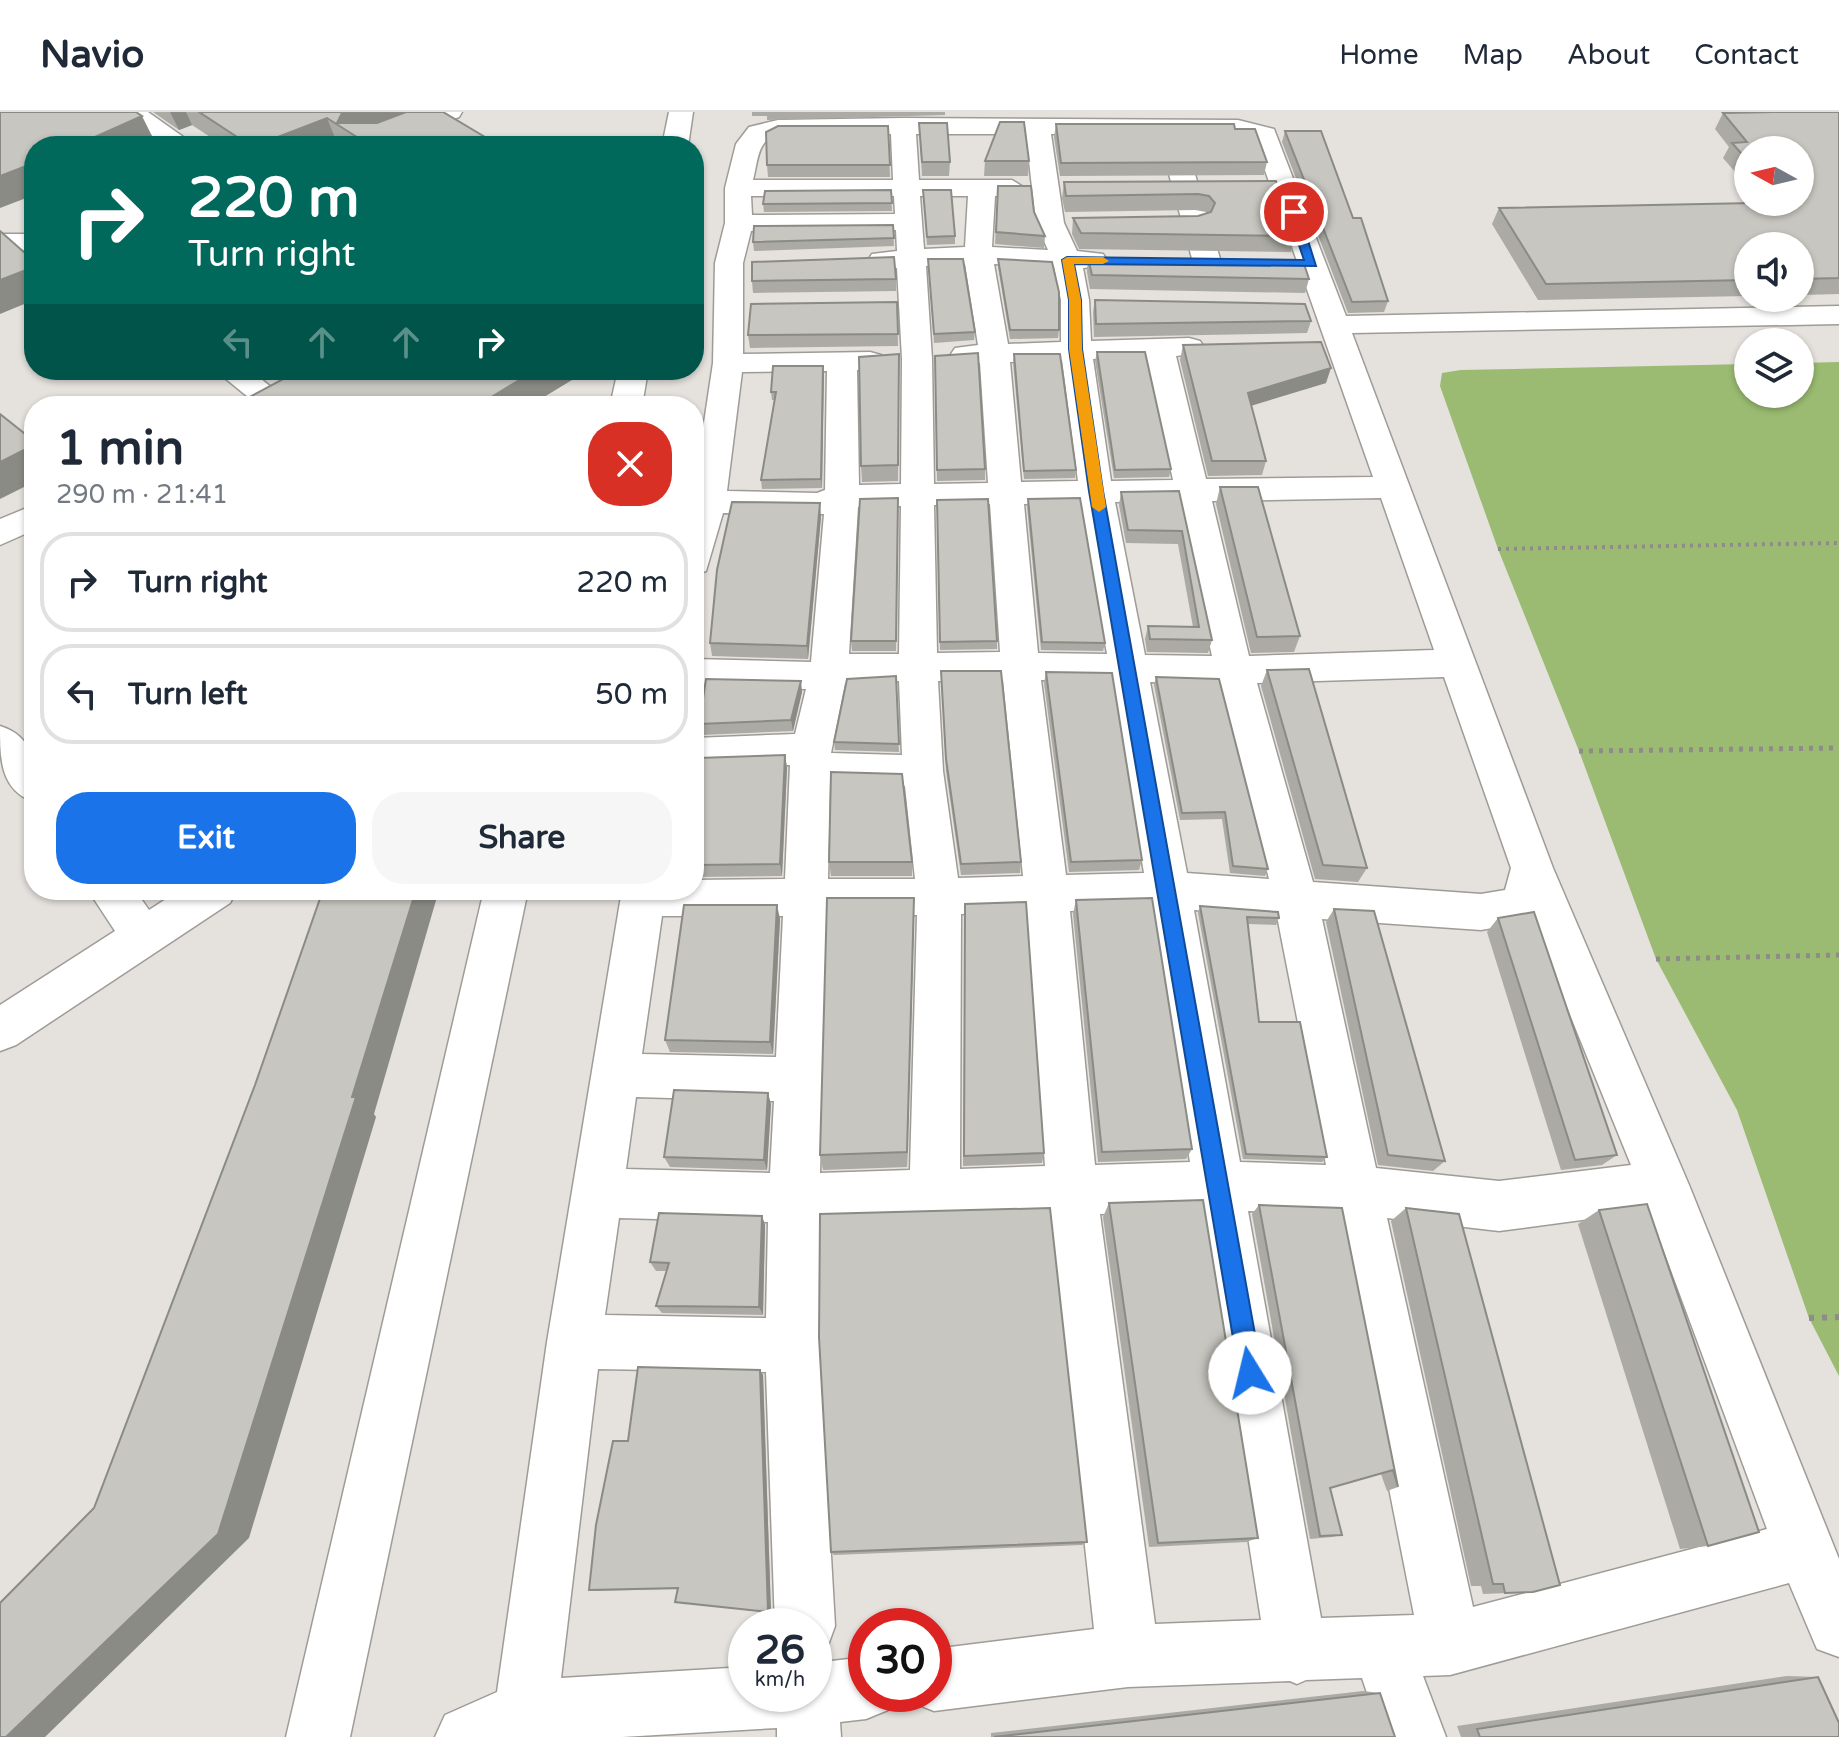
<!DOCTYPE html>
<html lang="en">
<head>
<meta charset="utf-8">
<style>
  body { margin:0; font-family:"Varela Round",sans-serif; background:#f6f6f7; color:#1f2937; height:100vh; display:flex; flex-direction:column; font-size:30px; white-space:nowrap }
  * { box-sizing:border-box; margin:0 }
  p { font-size:26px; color:#747a83 }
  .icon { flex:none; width:44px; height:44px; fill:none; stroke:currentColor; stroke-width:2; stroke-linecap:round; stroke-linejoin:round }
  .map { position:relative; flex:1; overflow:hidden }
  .drawer { position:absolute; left:24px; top:284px; width:680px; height:504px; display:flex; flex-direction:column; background:#fff; border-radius:32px; box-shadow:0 2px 6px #0004 }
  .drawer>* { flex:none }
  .top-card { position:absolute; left:24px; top:24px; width:680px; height:244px; border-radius:32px; box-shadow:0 2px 6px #0004; background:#00695c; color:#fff; overflow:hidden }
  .needle { width:52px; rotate:278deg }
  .buttons { position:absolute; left:1734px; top:24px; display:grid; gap:16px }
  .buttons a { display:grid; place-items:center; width:80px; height:80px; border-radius:50%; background:#fff; box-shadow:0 2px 6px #0004; font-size:40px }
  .speed { position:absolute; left:728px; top:1496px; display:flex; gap:16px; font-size:40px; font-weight:700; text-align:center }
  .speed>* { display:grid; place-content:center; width:104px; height:104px; border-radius:50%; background:#fff; box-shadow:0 2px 6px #0004; line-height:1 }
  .speed small { font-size:20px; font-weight:400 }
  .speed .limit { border:12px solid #d22; background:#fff; color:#111 }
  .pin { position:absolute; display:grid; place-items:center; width:68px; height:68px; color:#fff; margin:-34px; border:4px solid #fff; border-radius:50%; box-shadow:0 2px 8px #0007 }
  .me { position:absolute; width:88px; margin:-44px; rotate:351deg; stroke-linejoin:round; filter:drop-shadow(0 0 6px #0008) }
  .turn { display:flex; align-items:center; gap:28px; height:168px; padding:0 32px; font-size:36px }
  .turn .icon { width:104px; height:104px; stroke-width:2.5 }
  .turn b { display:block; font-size:56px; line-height:68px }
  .lanes { display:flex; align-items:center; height:76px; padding:0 32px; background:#0003; justify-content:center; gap:40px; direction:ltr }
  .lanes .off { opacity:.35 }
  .round { display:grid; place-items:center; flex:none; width:84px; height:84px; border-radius:32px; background:#f6f6f7 }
  .summary { display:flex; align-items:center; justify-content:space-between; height:136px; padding:0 32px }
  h1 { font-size:48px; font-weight:700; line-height:60px }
  .primary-button { display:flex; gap:16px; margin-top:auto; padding:16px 32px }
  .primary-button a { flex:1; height:92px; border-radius:32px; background:#1a73e8; color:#fff; font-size:32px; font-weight:700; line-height:92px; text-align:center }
  .primary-button a+a { background:#f6f6f7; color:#1f2937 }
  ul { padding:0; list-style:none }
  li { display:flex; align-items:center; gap:24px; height:100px; margin:0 16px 12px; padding:0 16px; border:4px solid #e0e1e3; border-radius:32px }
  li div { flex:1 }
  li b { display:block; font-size:30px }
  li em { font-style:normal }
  header { display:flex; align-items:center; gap:48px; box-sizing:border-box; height:112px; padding:0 40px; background:#fff; border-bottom:2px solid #e0e1e3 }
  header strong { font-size:38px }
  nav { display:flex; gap:44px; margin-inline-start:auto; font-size:28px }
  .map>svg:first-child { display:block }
</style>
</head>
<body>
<header>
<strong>Navio</strong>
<nav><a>Home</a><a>Map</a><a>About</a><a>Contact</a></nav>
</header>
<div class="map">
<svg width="1839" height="1625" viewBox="0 0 1839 1625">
  <rect width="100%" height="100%" fill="#e5e1dd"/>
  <path fill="#9abb71" d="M1839 250V1264L1809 1206 1737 998 1656 847 1579 639 1498 437 1440 274 1442 261 1461 258 1748 252V282H1800V251Z"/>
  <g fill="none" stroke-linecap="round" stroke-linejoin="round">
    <defs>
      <g id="minor">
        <path d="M120 0H148L196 34H166Z"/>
        <path d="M428 0H462L459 5 385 34H349L353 29Z"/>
        <path d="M669 0H693L688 34H662Z"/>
        <path d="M903 6 1238 8 1274 17 1346 204 1839 194V212L1352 221 1553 756 1689 1073 1839 1447V1545L1817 1537 1789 1471 1450 1563 1423 1564 1446 1625H1382L1362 1566 1306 1568 1297 1572 1290 1569 1128 1575 934 1599 912 1590 909 1582H934V1537L1094 1517 1049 1103 819 1110V1233L835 1514 827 1536 814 1541V1514H775L766 1260 598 1257 561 1566 746 1555V1582H814V1551L866 1545V1582H895L888 1598 866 1607 840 1610 841 1625H777V1616L622 1625H435L445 1603 497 1580 547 1230 622 778H694V768L785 767 790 653 694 656V626L795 622 806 577 694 575V547L811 550 824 402 723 401 706 459 694 463V377L713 251 715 151 725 111V76L736 32 749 15 778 8ZM778 22H891L893 68H753C758 49 757 28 778 22ZM916 22H1026L1036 111 1048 138 992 135 995 84 1021 82 1025 76 1012 68H919ZM1051 22H1158L1193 150 1197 156H1217L1221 150 1183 22H1238L1254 27 1373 365 1206 367 1176 244 1200 241 1204 235 1200 229 1189 226 1091 229 1089 188 1083 156 1103 154 1107 148 1103 142 1077 139 1064 111ZM751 84H894L895 102 752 103ZM920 84H968L965 135 924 137ZM896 118 897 139 872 142 868 148 872 154 897 156 902 247 901 372 859 373 857 258 881 255 885 249 881 243 870 240 743 242V151L751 119ZM965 152 978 233 955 236 951 242 955 248 980 251 988 371 934 372 932 247 926 154ZM994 152 1054 155 1061 188V230L1008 232ZM1146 245 1173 368 1111 369 1093 247ZM1062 248 1078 369 1021 370 1010 250ZM827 259 825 378 817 381 727 379 742 260ZM1381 386 1434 538 1249 544 1212 389ZM1178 389 1212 544 1145 543 1115 390ZM1081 391 1107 542 1038 541 1024 392ZM990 392 1000 540 937 541 934 393ZM901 394 899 542H849L858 395ZM1444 565 1511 756 1505 778 1481 782 1313 770 1257 571ZM1003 568 1023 764 958 766 943 659 938 569ZM1041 568 1112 569 1144 761 1066 763ZM899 569 902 643 831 641 845 572ZM1150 570 1219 572 1269 767 1187 761ZM830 672 905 674 915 767H828ZM1150 797 1190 1050 1095 1053 1070 799ZM1194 798 1277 804 1326 1053 1240 1050ZM1027 800 1045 1054 960 1057 961 802ZM827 803H917L910 1058 820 1061ZM662 804H783L776 945 642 942ZM1322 807 1481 818 1532 809 1631 1053 1499 1069 1376 1056ZM636 985 774 989 770 1061 626 1057ZM1197 1099 1261 1508 1155 1512 1100 1102ZM1248 1099 1335 1102 1414 1503 1321 1506ZM1649 1099 1767 1417 1473 1495 1387 1106 1499 1119ZM619 1106 768 1110 766 1206 605 1203Z"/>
        <rect x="0" y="122" width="34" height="16"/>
        <path d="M215 258H250L287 288 283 294H259Z"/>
        <path d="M618 258H648L642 294H610Z"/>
        <path d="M34 393V418L0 433V407Z"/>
        <path d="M0 614C38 626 34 657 34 690 0 678 0 646 0 614Z"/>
        <path d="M88 778H135L149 798 180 778H237L230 791 16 933 0 939V893L115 819Z"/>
        <path d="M484 778H528L350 1625H286Z"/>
      </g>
    </defs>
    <use href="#minor" stroke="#9f9b97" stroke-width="3"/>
    <path stroke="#8e8b88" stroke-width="4" stroke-dasharray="3 5" stroke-linecap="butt" d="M1498 437 1839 431"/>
    <g stroke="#8e8b88" stroke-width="5" stroke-dasharray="4 6" stroke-linecap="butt">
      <path d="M1579 639 1839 636"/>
      <path d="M1656 847 1839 843"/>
    </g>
    <path stroke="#8e8b88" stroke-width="6" stroke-dasharray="5 8" stroke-linecap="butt" d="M1809 1206 1839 1205"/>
    <use href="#minor" fill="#fff" fill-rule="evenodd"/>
  </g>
  <g fill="#abaaa5">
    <path d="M153 0H443L500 34H341L337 31 330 34H224L192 13 179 18Z"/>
    <path d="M752 0H945V3L767 8V4H752Z"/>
    <path d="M1839 0V182L1800 183V134H1748V184L1538 188 1492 112 1499 96 1800 90 1748 38V75L1723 46 1729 35 1715 17 1723 1Z"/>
    <path d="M919 11 950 50 949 64H922Z"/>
    <path d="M1056 12 1235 17 1267 50 1264 63 1060 64 1054 25Z"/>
    <path d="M888 14 890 65H768L767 53Z"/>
    <path d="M1285 19 1353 106 1388 189 1384 200 1348 201 1282 30Z"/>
    <path d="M985 49H1029L1028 64H984Z"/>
    <path d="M1276 69 1295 124 1291 140 1079 137 1072 122 1073 106 1198 104 1207 102 1206 100 1195 98 1065 100 1062 86 1064 70Z"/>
    <path d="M998 74 1034 100 1045 124 1044 136 995 132Z"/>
    <path d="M891 78 892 99 764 100 763 92Z"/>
    <path d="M923 78 955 124V132L927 133Z"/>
    <path d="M893 113 894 134 754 139 753 130Z"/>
    <path d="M1088 146 1309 167 1305 181 1090 177 1087 160Z"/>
    <path d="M928 147 975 220 974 228 934 231Z"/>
    <path d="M998 147 1059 218 1058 226 1010 227 998 155Z"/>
    <path d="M896 167V179L753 181 752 169Z"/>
    <path d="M1095 188 1311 209 1307 221 1094 225 1093 200Z"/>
    <path d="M897 190 898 234 750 236 748 223Z"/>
    <path d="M1183 233 1326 271 1251 293 1266 349 1262 363 1208 364 1180 248Z"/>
    <path d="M1097 240 1171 357 1169 365 1114 366 1095 249Z"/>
    <path d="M899 242 898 369 862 370 861 354Z"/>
    <path d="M1014 242 1076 358 1075 366 1024 367 1013 251Z"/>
    <path d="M935 244 985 357V368L937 369Z"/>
    <path d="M823 254 822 376 762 377 761 368 775 288H772L771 280Z"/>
    <path d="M266 258H581L580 263 529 294H233L281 268Z"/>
    <path d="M1220 375 1300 524 1294 540 1251 541 1216 392Z"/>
    <path d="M1179 379 1212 528 1208 541 1147 540 1145 527 1148 514 1193 515 1178 432 1126 431 1119 393 1121 380Z"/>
    <path d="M898 386 896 539H852L851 529Z"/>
    <path d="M1028 387 1105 531 1103 539 1041 538 1027 395Z"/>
    <path d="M937 388 997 529V537L940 538Z"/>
    <path d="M821 405 808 547 712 544 710 531Z"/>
    <path d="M1267 558 1367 756 1358 770 1315 767 1261 574Z"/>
    <path d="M941 559 1021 750 1020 761 961 763 946 659Z"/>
    <path d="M1046 560 1142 748 1139 758 1069 760 1044 571Z"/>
    <path d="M896 564 899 640 835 638 834 630Z"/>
    <path d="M1156 565 1268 757 1265 764 1230 761 1222 707 1180 708 1154 573Z"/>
    <path d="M802 580 793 619 702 623 699 612Z"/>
    <path d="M785 643 787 656 782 764 694 765V701Z"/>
    <path d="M829 750H912V764H831Z"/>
    <path d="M1076 788 1192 1037 1186 1047 1098 1050 1073 802Z"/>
    <path d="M965 792 1044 1041 1042 1051 963 1054Z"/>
    <path d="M1200 794 1279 806 1276 813 1248 812 1259 910 1327 1045 1322 1050 1243 1047 1198 801Z"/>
    <path d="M1334 797 1445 1049 1433 1059 1378 1053 1326 810Z"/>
    <path d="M914 806 907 1055 823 1058 820 1043Z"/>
    <path d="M1498 806 1617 1043 1602 1053 1561 1058 1487 820Z"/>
    <path d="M780 807 773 942 670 940 665 928Z"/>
    <path d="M771 992 767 1058 670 1055 664 1045Z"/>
    <path d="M1109 1091 1258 1426 1246 1430 1149 1435 1103 1105Z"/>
    <path d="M1259 1093 1342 1096 1398 1375 1387 1379 1381 1362 1330 1376 1342 1423 1332 1425 1310 1427 1252 1102Z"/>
    <path d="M1406 1096 1533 1480 1483 1482 1481 1474H1471L1391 1109Z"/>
    <path d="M1599 1098 1708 1434 1680 1437 1578 1112Z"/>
    <path d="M762 1104 765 1113 763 1203 662 1201 656 1194 667 1159H656L650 1150Z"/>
    <path d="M760 1258 763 1263 771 1500 675 1490 677 1477 596 1479 589 1478 628 1329Z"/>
    <path d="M1087 1430 1082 1433 834 1443 831 1440Z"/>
    <path d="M1787 1564 1818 1565 1839 1625H1461L1457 1614Z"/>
    <path d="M1363 1579 1380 1581 1395 1625H991V1621Z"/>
  </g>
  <g fill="#8b8b86">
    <path d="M170 0H186L192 13 179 18Z"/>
    <path d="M344 0H412L356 24 337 11 342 1Z"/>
    <path d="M142 4 155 30 146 34H75Z"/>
    <path d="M327 6 337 31 330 34H254Z"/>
    <path d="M34 51V83L0 96V64Z"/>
    <path d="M34 155V188L0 202V168Z"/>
    <path d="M823 254 824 262 822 376 821 367Z"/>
    <path d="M1331 256 1326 271 1244 296 1248 281Z"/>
    <path d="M276 258H302L281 268Z"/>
    <path d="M536 258H581L580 263 529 294H480V292Z"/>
    <path d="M34 333V370L0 387V350Z"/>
    <path d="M820 391 821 405 808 547 807 534Z"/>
    <path d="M801 569 802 580 793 619 791 608Z"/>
    <path d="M785 643 787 656 782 764 780 752Z"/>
    <path d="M416 778H439L374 1002 376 1005 249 1426 45 1625H6L352 985Z"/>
    <path d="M914 786V806L907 1055V1040Z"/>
    <path d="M777 793 780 807 773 942 770 930Z"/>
    <path d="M768 981 771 992 767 1058 764 1048Z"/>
    <path d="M762 1104 765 1113 763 1203 759 1195Z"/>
    <path d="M760 1258 763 1263 771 1500H768Z"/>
  </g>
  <g fill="#c7c6c0" stroke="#8b8b86" stroke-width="2">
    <path d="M0 0H136L142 4 75 34H34V51L0 64Z"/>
    <path d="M199 0H344L342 1 337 11H377L406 0H443L500 34H371L327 6 254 34H251Z"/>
    <path d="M1774 0H1839V166L1800 167V134H1748V168L1546 172 1499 96 1800 90V38H1748V49L1732 31 1747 30 1723 1Z"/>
    <path d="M1000 10H1024L1029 49H985Z"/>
    <path d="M919 11H947L950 50H922Z"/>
    <path d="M1056 12H1234L1235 17H1255L1267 50 1061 51Z"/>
    <path d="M778 14H888L890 53H767L766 20Z"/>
    <path d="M1285 19H1321L1353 106H1361L1388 189 1352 190Z"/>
    <path d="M1276 69 1295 124 1081 121 1073 106 1198 104 1211 100 1215 91 1209 84 1198 82 1066 84 1064 70Z"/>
    <path d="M998 74H1031L1034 100 1045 124 996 120Z"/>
    <path d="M891 78 892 91 763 92 765 79Z"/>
    <path d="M923 78H951L955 124 927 125Z"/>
    <path d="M893 113 894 126 753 130 754 114Z"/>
    <path d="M0 119 34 149V155L0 168Z"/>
    <path d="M894 145 896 167 752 169V150Z"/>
    <path d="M1088 146 1303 149 1309 167 1092 163Z"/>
    <path d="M928 147H963L975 220 934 222Z"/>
    <path d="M998 147 1052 150 1059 180V218H1010Z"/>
    <path d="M1095 188 1305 192 1311 209 1096 212Z"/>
    <path d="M897 190 898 222 748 223 751 192Z"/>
    <path d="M1321 230 1331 256 1248 281 1266 349H1212L1183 233Z"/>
    <path d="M1097 240H1145L1171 357 1115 358Z"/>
    <path d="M978 241 985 357 937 358 935 244Z"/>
    <path d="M899 242 898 353 861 354 859 245Z"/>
    <path d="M1014 242H1060L1076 358 1024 359Z"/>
    <path d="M773 254H823L821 367 761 368 776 280H771Z"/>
    <path d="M300 258H536L480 292 483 294H233Z"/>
    <path d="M0 302 34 329V333L0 350Z"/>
    <path d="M1220 375H1258L1300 524 1257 525Z"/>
    <path d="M1179 379 1212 528 1150 527 1148 514 1199 515 1182 419 1128 418 1121 380Z"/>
    <path d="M898 386 896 529H851L860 387Z"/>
    <path d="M1080 386 1105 531 1042 530 1028 387Z"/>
    <path d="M988 387 997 529 940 530 937 388Z"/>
    <path d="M732 390 820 391 807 534 710 531 717 458Z"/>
    <path d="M1309 557 1367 756 1323 753 1267 558Z"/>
    <path d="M941 559H1001L1021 750 961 752 946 647Z"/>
    <path d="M1046 560 1112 561 1142 748 1071 750Z"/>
    <path d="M896 564 899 632 834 630 847 567Z"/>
    <path d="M1156 565 1219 567 1268 757 1233 754 1225 700 1182 701Z"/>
    <path d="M706 567 801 569 791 608 699 612Z"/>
    <path d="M785 643 780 752 694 753V701L698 646Z"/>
    <path d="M831 660 902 662 912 750H829Z"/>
    <path d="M323 778H416L352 985H356L218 1422 6 1625H0V1491L94 1396 255 973Z"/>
    <path d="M827 786H914L907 1040 820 1043Z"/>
    <path d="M1152 786 1192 1037 1102 1040 1076 788Z"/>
    <path d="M1026 790 1044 1041 964 1044 965 792Z"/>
    <path d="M684 793H777L770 930 665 928Z"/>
    <path d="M1200 794 1278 800 1279 806 1247 805 1259 910H1300L1327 1045 1246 1042Z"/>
    <path d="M1334 797 1374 799 1445 1049 1388 1043Z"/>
    <path d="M1534 800 1617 1043 1575 1048 1498 806Z"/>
    <path d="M674 978 768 981 764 1048 664 1045Z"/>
    <path d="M1203 1088 1258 1426 1158 1431 1109 1091Z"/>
    <path d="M1647 1092 1759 1420 1708 1434 1599 1098Z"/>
    <path d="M1259 1093 1342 1096 1398 1375 1393 1358 1330 1376 1342 1423 1320 1424Z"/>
    <path d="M1050 1096 1087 1430 831 1440 819 1225 820 1102Z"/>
    <path d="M1406 1096 1459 1102 1560 1473 1533 1480 1505 1481 1503 1472H1493Z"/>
    <path d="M659 1101 762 1104 759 1195 656 1194 669 1151 650 1150Z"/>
    <path d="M638 1255 760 1258 768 1500 675 1490 678 1476 589 1478 596 1413 613 1329H628Z"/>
    <path d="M1818 1565 1839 1611V1625H1480L1477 1617Z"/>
    <path d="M1380 1581 1395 1625H994Z"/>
  </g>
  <path fill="#1a73e8" stroke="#114b97" stroke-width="2" d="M1294 97 1299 100 1316 154 1074 152 1081 188 1082 237 1103 379 1262 1261 1258 1269 1250 1272 1242 1269 1239 1261 1089 379 1069 237V188L1062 148 1067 145 1304 148 1288 100Z"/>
  <path fill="#f59e0b" d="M1067 145H1103L1109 149 1103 152H1074L1081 188 1082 237 1106 395 1099 400 1092 395 1069 237V188L1062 148Z"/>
</svg>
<div class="buttons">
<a><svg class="needle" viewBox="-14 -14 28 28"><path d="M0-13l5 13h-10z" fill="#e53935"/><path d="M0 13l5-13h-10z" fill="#747a83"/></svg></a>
<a><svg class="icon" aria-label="sound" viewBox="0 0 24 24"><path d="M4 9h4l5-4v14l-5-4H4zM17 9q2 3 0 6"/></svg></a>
<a><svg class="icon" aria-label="layers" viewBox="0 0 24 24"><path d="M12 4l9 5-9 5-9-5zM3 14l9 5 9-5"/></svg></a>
</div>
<div class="speed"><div>26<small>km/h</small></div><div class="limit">30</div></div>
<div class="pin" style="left:1294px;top:100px;background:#d93025"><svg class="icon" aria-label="arrive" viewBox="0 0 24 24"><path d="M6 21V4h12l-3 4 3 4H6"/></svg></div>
<svg class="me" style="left:1250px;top:1261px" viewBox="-20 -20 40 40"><circle r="19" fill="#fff"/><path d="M0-13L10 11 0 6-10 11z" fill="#1a73e8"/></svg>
<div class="top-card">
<div class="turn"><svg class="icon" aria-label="right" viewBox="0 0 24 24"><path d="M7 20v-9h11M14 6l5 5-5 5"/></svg><div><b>220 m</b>Turn right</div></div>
<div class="lanes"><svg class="icon off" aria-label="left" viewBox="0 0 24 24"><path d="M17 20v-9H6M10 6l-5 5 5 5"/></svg><svg class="icon off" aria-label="ahead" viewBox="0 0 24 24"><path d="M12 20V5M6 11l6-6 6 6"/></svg><svg class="icon off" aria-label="ahead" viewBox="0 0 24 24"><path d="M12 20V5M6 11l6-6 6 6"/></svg><svg class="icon" aria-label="right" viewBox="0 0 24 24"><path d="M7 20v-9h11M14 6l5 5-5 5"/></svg></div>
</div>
<section class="drawer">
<div class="summary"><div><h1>1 min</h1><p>290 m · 21:41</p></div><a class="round" style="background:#d93025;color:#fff"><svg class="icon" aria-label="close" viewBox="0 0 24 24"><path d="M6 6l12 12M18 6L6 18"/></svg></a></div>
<ul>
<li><svg class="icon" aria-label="right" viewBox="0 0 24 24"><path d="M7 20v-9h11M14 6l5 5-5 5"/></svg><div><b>Turn right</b></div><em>220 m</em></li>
<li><svg class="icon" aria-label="left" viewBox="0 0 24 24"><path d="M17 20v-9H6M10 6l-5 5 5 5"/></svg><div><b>Turn left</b></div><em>50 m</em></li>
</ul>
<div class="primary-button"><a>Exit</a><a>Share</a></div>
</section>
</div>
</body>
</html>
